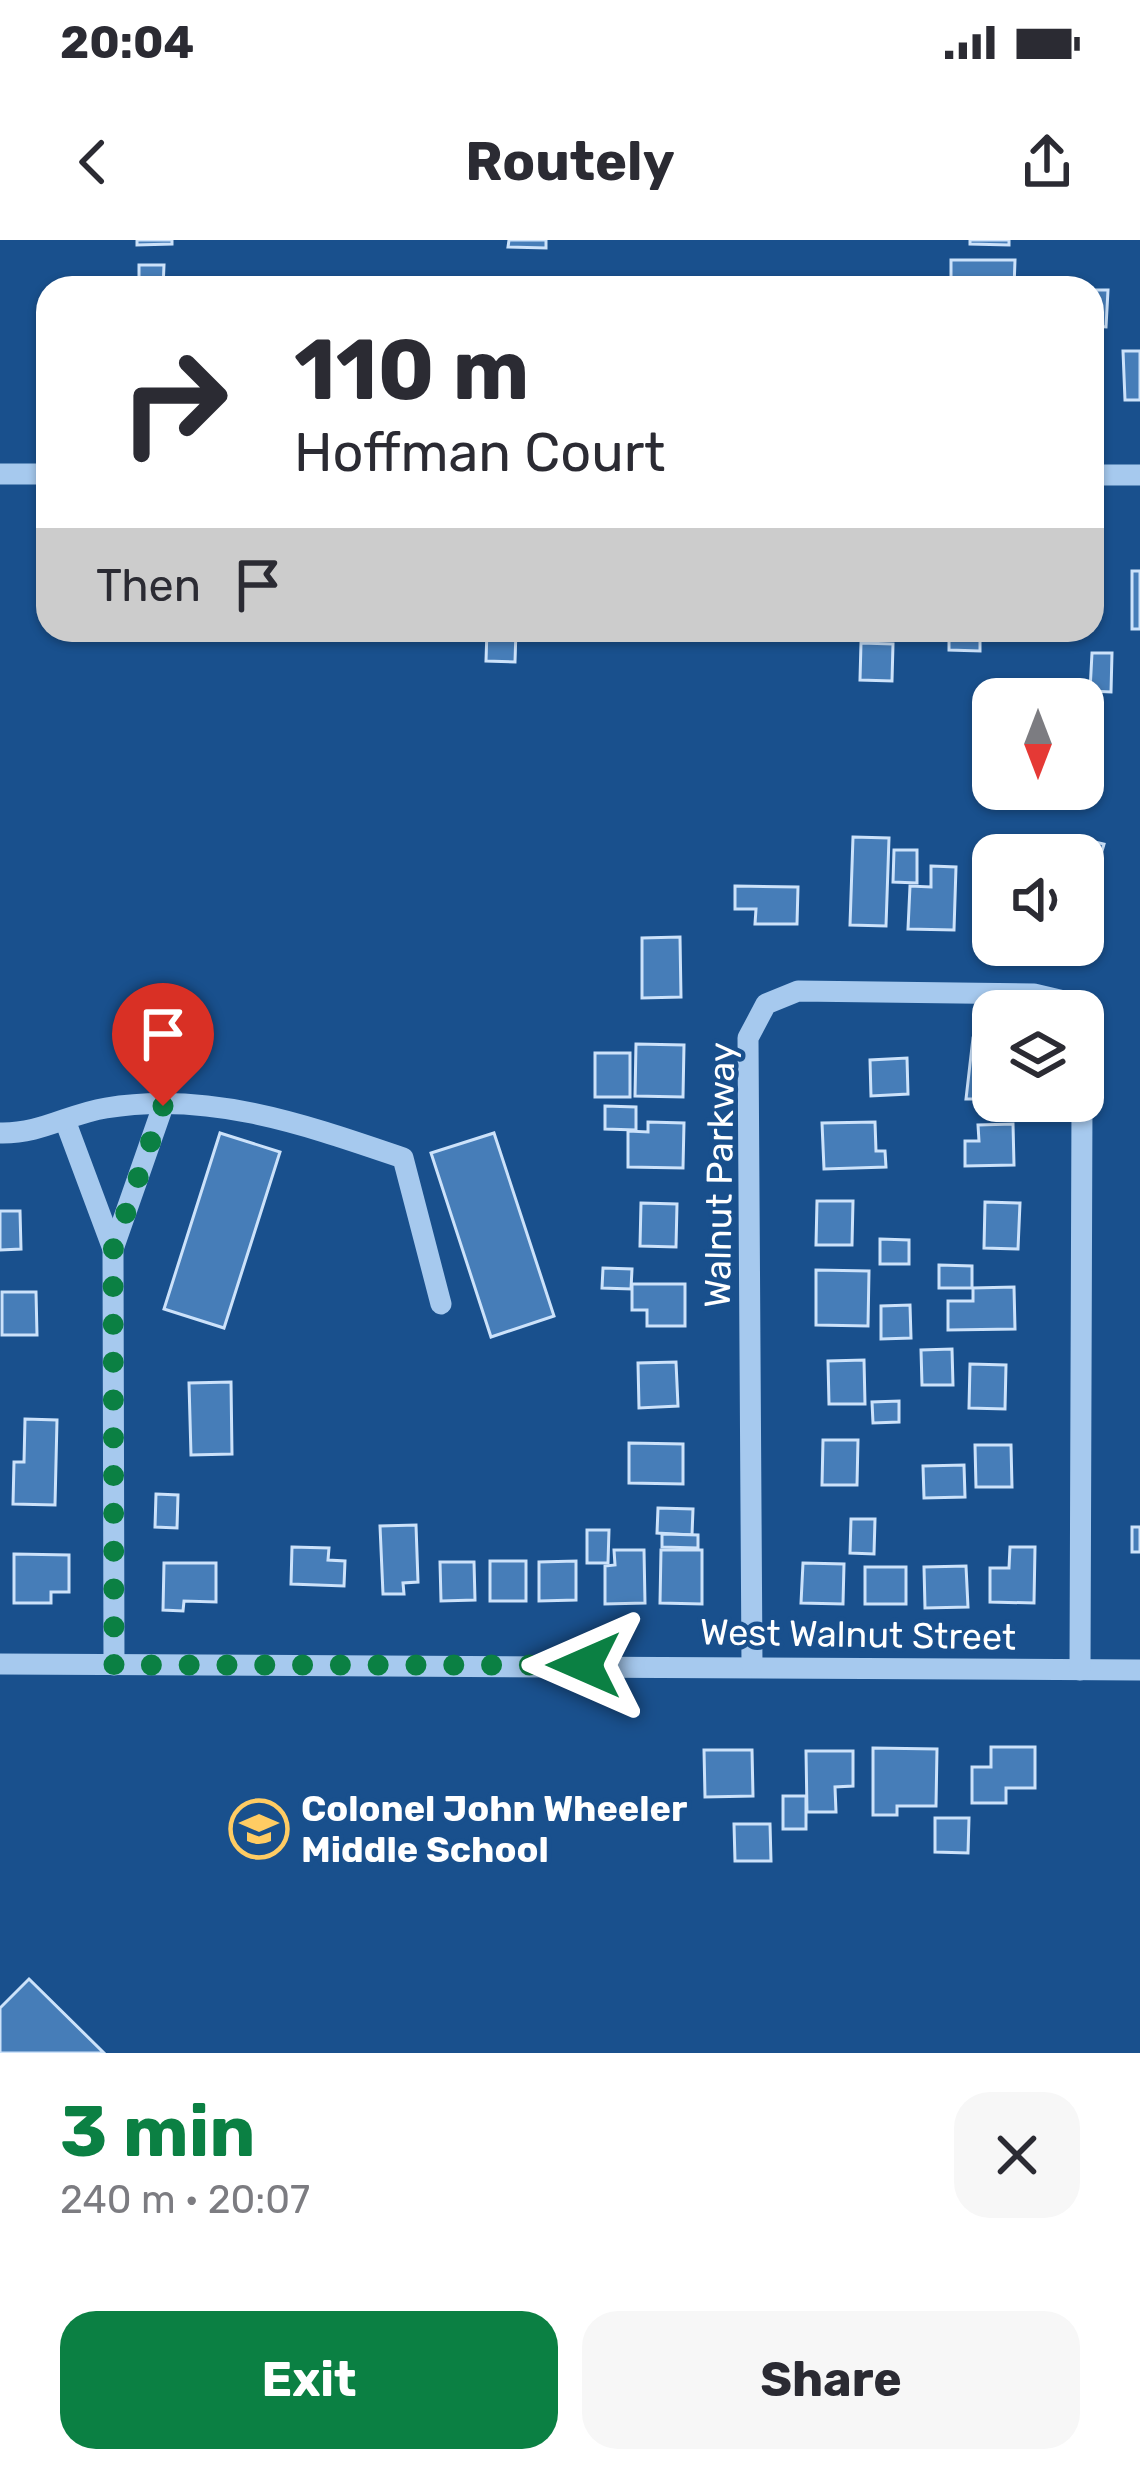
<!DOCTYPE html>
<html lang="en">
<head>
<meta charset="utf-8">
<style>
  body { margin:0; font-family:Rubik,sans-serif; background:#f7f7f7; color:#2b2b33; height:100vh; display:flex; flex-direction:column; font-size:45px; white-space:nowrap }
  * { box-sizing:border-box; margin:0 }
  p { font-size:39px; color:#7c7c81 }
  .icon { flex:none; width:66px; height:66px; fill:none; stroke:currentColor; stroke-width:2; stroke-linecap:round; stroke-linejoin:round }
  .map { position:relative; height:1813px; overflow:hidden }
  .details { display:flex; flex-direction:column; background:#fff; flex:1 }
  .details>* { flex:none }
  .hud { position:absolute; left:36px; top:36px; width:1068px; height:366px; border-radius:36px; box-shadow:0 3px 9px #0004; background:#fff; color:#2b2b33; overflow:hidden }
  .needle { width:78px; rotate:180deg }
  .controls { position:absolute; left:972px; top:438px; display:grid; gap:24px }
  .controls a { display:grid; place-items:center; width:132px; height:132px; border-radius:24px; background:#fff; box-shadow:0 3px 9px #0004; font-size:60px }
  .pin { position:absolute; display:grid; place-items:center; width:102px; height:102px; color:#fff; margin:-123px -51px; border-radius:50% 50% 50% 0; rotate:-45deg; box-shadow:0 0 12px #0007 }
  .pin .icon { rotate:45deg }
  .me { position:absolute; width:132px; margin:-66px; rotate:270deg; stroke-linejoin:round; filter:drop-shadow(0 0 9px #0008) }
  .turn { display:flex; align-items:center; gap:42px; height:252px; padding:0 60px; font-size:54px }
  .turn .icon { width:156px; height:156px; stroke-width:2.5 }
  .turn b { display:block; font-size:84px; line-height:102px }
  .then { display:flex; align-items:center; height:114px; padding:0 60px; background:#0003; gap:24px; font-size:45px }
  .round { display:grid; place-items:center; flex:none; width:126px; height:126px; border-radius:36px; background:#f7f7f7 }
  .overview { display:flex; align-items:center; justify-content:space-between; height:204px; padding:0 60px }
  h1 { font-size:72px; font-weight:700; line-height:90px; color:#0b8043 }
  .cta { display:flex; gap:24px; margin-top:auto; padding:24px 60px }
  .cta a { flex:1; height:138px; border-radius:36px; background:#0b8043; color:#fff; font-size:48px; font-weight:700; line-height:138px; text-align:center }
  .cta a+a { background:#f7f7f7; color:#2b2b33 }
  .status { display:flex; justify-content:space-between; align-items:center; height:84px; padding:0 60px; background:#fff; direction:ltr }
  .status svg { height:33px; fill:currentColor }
  header { display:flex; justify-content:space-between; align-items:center; height:156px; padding:0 60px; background:#fff; font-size:54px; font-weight:700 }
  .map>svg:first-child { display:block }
</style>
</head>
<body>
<div class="status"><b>20:04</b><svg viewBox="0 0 49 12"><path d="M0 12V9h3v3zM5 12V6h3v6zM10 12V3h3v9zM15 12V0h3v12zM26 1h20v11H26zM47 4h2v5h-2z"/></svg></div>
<header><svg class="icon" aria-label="back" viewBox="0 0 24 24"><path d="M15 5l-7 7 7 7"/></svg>Routely<svg class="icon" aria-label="share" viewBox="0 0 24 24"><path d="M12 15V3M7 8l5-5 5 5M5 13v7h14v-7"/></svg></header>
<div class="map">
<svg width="1140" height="1813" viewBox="0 0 1140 1813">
  <rect width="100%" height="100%" fill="#19508d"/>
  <g fill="#467db8" stroke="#cce2fa" stroke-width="3">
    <path d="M137 0H172V4L137 5Z"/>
    <path d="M509 0H546V8L508 7Z"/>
    <path d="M970 0H1009V5L970 4Z"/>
    <path d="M951 20H1015L1014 48H951Z"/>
    <path d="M139 25H164L163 48H139Z"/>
    <path d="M1092 50H1108L1106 87 1092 86Z"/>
    <path d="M1123 111H1140V160H1125Z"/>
    <rect x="1132" y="331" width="8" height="58"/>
    <path d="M487 390H516L515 422 486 421Z"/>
    <path d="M949 390H980V411L949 410Z"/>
    <path d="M861 403 893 404 892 441 860 440Z"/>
    <path d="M1092 413H1112L1111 452 1090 451Z"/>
    <path d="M993 448 1045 449V459H993L992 513Z"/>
    <path d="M853 597 889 598 886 686 850 685Z"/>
    <path d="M1086 600 1104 604 1098 625 1083 622Z"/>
    <path d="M1028 603H1047V615H1027Z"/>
    <path d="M894 610H917V643L893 642Z"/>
    <path d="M931 626 956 627 954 690 908 689 910 646 931 647Z"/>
    <path d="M988 641 993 642V677L987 676Z"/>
    <path d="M735 646 798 647 797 684H755L756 669H735Z"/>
    <path d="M1083 649H1098L1097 684H1083Z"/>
    <path d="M680 697 681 757 642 758V698Z"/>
    <path d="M973 798H993V859H966Z"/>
    <path d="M636 804 684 805 683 857 635 856Z"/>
    <rect x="595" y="813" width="35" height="44"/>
    <path d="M907 818 908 854 871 856 870 820Z"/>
    <path d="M605 866 636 867V890L605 889Z"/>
    <path d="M648 882 684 883 683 928 628 927V891L648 892Z"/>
    <path d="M875 882 876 911H885L886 927 824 929 822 883Z"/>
    <path d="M1013 884 1014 925 965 926V901H979L978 885Z"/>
    <path d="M220 893 280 912 224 1088 164 1069Z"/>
    <path d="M494 893 554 1076 491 1097 431 913Z"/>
    <path d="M817 961H853L852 1005H816Z"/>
    <path d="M985 962 1020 963 1018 1009 984 1008Z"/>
    <path d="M641 963 677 964 676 1007 640 1006Z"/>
    <path d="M0 971H20L21 1009 0 1010Z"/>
    <path d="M880 999 909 1000V1024H880Z"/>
    <path d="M939 1025 972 1026V1048H939Z"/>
    <path d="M603 1028 632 1029 631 1049 602 1048Z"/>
    <path d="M816 1030 869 1031 868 1086 816 1085Z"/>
    <path d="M632 1044H685V1086H647V1070H632Z"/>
    <path d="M1014 1047 1015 1089 948 1090V1061H973V1048Z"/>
    <path d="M2 1052H36L37 1095H2Z"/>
    <path d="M910 1065 911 1098 881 1099V1066Z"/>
    <path d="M952 1109 953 1145H922L921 1110Z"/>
    <path d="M864 1120 865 1164H829L828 1121Z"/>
    <path d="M676 1122 678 1166 639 1168 638 1123Z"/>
    <path d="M970 1124 1006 1125 1005 1169 969 1168Z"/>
    <path d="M231 1142 232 1214 191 1215 189 1143Z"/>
    <path d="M899 1161V1182L873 1183 872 1162Z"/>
    <path d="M25 1179 57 1180 55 1265 13 1264 14 1222H24Z"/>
    <path d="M823 1200H858L857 1245H822Z"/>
    <path d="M629 1203 683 1204V1244L629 1243Z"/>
    <path d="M975 1205H1011L1012 1247H976Z"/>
    <path d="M964 1225 965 1257 924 1258 923 1226Z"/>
    <path d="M156 1254 178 1255 177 1288 155 1287Z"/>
    <path d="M658 1268 693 1269 692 1295 657 1293Z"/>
    <path d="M851 1279H875L874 1314 850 1313Z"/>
    <path d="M416 1285 418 1342 403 1343 404 1354H383L380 1286Z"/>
    <rect x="1132" y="1287" width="8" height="25"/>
    <path d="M587 1290H609L608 1323H587Z"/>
    <path d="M662 1294 698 1295V1308L662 1307Z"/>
    <path d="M292 1307 329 1308 328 1320 345 1321 344 1346 291 1344Z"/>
    <path d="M1010 1307H1035L1034 1363 990 1362V1328H1009Z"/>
    <path d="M614 1310H644L645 1363 605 1364V1326L615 1325Z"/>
    <path d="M661 1310H702V1364L660 1363Z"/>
    <path d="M14 1314 69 1315V1352H51V1363H14Z"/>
    <rect x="490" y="1321" width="36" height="40"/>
    <path d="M576 1321V1360L539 1361V1322Z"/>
    <path d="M440 1322H474L475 1360 441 1361Z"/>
    <path d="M164 1323H216V1362L184 1361 183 1371 163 1370Z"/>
    <path d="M803 1323 844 1324 843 1364 801 1363Z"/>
    <path d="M966 1326 968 1367 925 1368 924 1327Z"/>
    <rect x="865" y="1327" width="41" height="37"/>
    <path d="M991 1507H1035V1548H1006V1563H972V1527H991Z"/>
    <path d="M873 1508 937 1509 936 1566H897V1575H873Z"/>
    <path d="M704 1510H752L753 1556 705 1557Z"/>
    <path d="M806 1511H853V1546L835 1547 836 1572H807Z"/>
    <rect x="783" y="1556" width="23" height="33"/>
    <path d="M935 1578H969L968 1613 935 1612Z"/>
    <path d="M734 1584H770L771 1621H735Z"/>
    <path d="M29 1739 104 1813H0V1768Z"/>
  </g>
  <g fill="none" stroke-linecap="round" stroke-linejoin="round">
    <g stroke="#a6c9ee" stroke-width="21">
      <path d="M0 234H48"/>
      <path d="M1092 235H1140"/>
      <path d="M66 883 113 1009"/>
      <path d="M0 893C41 894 68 874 106 868 211 851 306 885 403 918L441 1064"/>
      <path d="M0 1424 1140 1430"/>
      <path d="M114 1425 113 1009 163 866"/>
      <path d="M752 1425 748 798 766 764 798 751 1034 754 1068 762 1073 771"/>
      <path d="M1080 1430 1082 861"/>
    </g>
  </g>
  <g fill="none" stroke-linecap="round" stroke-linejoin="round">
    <path stroke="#0b8043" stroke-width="21" stroke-dasharray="0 37.8" d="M163 866 113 1010 114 1425H584"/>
  </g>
  <defs>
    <symbol id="school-ring" viewBox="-11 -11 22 22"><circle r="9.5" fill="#19508d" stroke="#ffcc63" stroke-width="1.5"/><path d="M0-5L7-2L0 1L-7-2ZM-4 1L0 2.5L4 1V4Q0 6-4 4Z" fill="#ffcc63"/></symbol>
  </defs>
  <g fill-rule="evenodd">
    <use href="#school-ring" x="226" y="1556" width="66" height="66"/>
  </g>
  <g text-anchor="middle" stroke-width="9" stroke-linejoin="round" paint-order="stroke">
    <g font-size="36" fill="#fff" stroke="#19508d">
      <text transform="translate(719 935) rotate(-89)" y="13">Walnut Parkway</text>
      <text transform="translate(858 1394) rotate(1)" y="13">West Walnut Street</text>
    </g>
    <g font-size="36" font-weight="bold" fill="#fff" stroke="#19508d" text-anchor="start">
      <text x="301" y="1581">Colonel John Wheeler<tspan x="301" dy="41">Middle School</tspan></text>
    </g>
  </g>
</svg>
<div class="controls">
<a><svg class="needle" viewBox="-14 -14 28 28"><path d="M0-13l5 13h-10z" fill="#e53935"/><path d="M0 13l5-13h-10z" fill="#7c7c81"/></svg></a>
<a><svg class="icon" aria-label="sound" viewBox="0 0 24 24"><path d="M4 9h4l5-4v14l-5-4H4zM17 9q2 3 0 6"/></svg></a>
<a><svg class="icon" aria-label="layers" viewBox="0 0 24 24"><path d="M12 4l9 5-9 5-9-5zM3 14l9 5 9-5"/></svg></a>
</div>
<div class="pin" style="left:163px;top:866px;background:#d93025"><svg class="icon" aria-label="arrive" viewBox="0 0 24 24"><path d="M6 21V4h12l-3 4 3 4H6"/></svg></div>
<svg class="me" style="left:584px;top:1425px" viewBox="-20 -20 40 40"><path d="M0-17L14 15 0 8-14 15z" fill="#0b8043" stroke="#fff" stroke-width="4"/></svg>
<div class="hud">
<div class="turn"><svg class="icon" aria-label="right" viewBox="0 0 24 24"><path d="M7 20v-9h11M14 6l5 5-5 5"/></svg><div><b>110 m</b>Hoffman Court</div></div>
<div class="then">Then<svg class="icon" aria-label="arrive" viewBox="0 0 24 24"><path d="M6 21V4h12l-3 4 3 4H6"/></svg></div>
</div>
</div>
<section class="details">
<div class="overview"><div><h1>3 min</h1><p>240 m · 20:07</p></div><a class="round"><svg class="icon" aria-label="close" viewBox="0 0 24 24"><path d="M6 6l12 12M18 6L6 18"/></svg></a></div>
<div class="cta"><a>Exit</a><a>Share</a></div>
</section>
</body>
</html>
